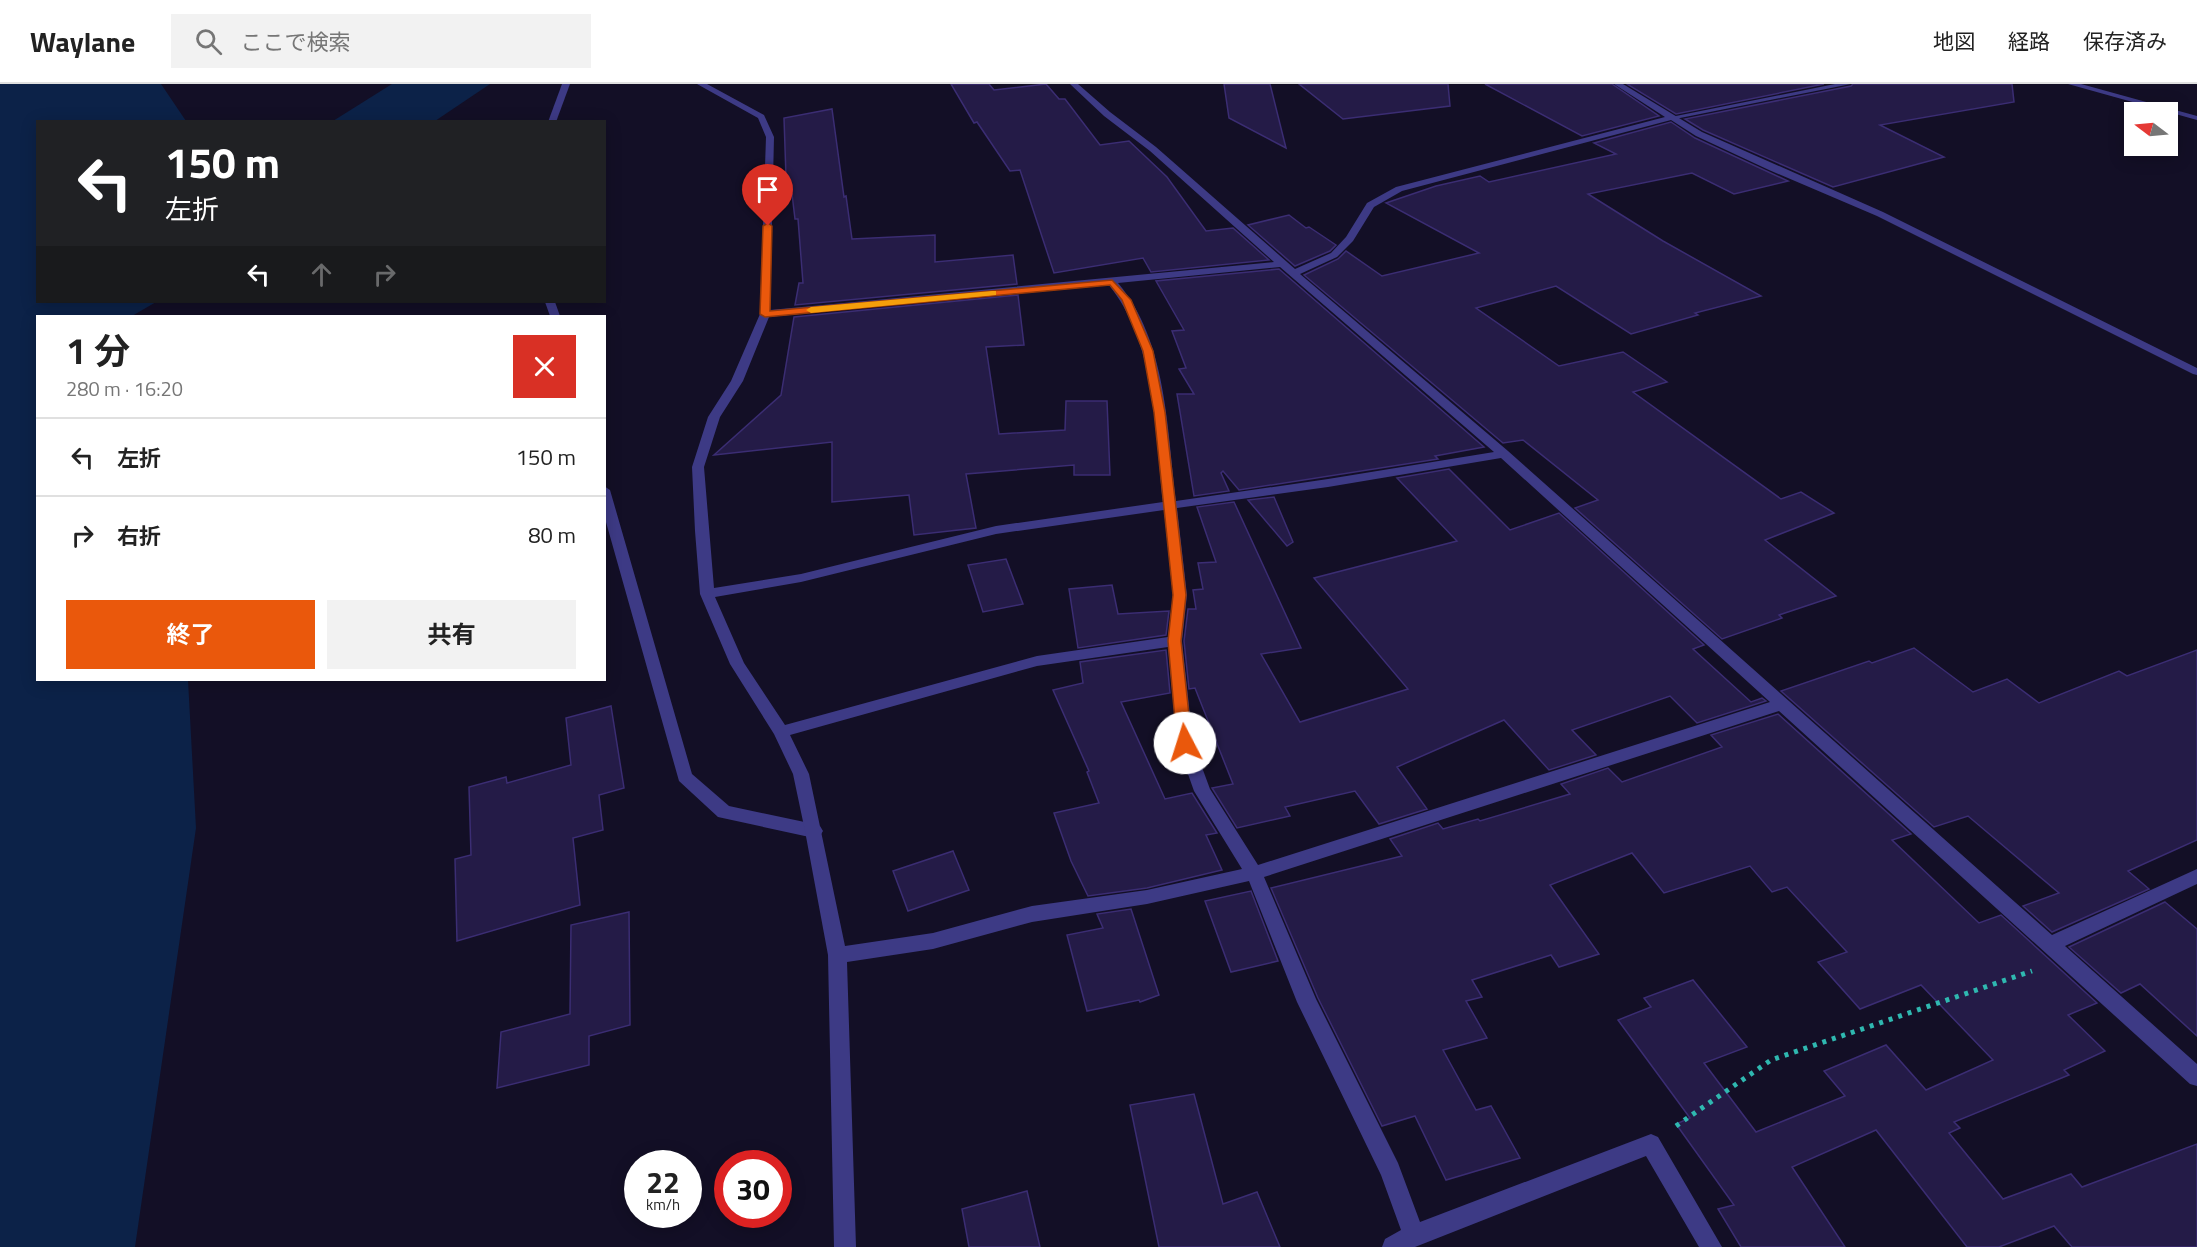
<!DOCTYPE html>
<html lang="ja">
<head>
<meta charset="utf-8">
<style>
  body { margin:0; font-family:"Titillium Web","Noto Sans JP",sans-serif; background:#f2f2f2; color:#222; height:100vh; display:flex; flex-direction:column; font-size:22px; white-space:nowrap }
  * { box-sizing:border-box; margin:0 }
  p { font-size:20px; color:#767676 }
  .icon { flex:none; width:33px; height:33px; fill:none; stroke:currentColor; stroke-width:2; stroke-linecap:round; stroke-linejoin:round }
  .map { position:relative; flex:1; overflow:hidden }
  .side { position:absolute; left:36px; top:231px; width:570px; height:366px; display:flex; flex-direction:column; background:#fff; border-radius:0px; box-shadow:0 3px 15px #0003 }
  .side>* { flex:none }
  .guide { position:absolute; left:36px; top:36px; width:570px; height:183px; border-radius:0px; box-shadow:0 3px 15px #0003; background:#202124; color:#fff; overflow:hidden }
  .needle { width:39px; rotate:286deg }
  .controls { position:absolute; left:2124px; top:18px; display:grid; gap:12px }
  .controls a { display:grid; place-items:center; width:54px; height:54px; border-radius:0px; background:#fff; box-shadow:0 3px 15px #0003; font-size:30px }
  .speed { position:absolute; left:624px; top:1066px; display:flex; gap:12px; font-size:30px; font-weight:700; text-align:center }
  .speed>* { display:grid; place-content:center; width:78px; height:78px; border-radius:50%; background:#fff; box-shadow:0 3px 15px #0003; line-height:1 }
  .speed small { font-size:15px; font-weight:400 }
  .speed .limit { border:9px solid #d22; background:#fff; color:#111 }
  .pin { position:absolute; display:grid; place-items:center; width:51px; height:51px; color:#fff; margin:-62px -26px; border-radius:50% 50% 50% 0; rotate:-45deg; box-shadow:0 0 6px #0007 }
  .pin .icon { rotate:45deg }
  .me { position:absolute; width:66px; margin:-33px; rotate:355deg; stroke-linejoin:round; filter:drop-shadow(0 0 4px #0008) }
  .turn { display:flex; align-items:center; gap:21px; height:126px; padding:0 30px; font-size:27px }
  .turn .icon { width:78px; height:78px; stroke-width:2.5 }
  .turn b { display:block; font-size:42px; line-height:51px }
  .lanes { display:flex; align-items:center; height:57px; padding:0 30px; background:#0003; justify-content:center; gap:30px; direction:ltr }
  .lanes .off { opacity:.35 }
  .round { display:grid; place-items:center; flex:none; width:63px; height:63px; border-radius:0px; background:#f2f2f2 }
  .summary { display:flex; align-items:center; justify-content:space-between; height:102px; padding:0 30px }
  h1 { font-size:36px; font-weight:700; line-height:45px }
  .button { display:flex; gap:12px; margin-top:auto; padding:12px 30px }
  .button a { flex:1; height:69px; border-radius:0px; background:#ea580c; color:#fff; font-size:24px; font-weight:700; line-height:69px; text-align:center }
  .button a+a { background:#f2f2f2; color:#222 }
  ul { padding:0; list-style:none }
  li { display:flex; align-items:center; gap:18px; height:78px; padding:0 30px; border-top:2px solid #e0e0e0 }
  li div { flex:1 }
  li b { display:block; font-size:22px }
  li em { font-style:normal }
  header { display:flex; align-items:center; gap:36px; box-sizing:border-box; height:84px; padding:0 30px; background:#fff; border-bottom:2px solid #e0e0e0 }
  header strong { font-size:28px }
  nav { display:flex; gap:33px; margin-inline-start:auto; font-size:21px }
  .search { width:420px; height:54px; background:#f2f2f2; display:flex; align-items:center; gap:15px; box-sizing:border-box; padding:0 21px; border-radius:0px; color:#767676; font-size:22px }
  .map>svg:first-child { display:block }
</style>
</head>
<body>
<header>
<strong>Waylane</strong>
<div class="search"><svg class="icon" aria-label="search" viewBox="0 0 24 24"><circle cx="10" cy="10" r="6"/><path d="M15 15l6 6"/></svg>ここで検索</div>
<nav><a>地図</a><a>経路</a><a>保存済み</a></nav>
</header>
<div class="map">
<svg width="2197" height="1163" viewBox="0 0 2197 1163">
  <rect width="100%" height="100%" fill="#130f26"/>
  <g fill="#0c2248">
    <path d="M0 0H161L186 37 38 38V218H156L132 232H38V596H188L196 744 135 1163H0Z"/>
    <path d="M392 0H490L435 37H333Z"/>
  </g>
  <g fill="#241b47" stroke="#3b2d73" stroke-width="1.5">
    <path d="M951 0H989L994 6 1046 0 1059 15H1065L1100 61 1129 57 1167 93 1206 147 1233 144 1269 176 1151 188 1143 174 1054 189 1020 86 1010 87 977 38 974 39Z"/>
    <path d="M1224 0H1270L1286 64 1229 34Z"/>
    <path d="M1299 0H1448L1450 22 1343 35Z"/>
    <path d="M1485 0H1612L1659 32 1582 52Z"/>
    <path d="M1627 0H1824L1676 30Z"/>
    <path d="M1853 0H2012L2014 18 1880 41 1944 73 1833 103 1703 46 1685 35 1851 2Z"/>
    <path d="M832 25 844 113 846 112 852 155 935 151V178L1013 171 1017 200 795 221 799 199H803L798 135H795L792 110H790L789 93H786L784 34Z"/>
    <path d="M1671 38 1695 54 1788 97 1734 110 1692 89 1588 110 1663 157 1761 212 1695 229 1698 231 1631 250 1556 202 1476 224 1559 282 1623 268 1667 298 1633 308 1781 415 1801 408 1834 429 1765 456 1836 512 1779 531 1782 534 1722 555 1575 424 1598 416 1523 356 1503 359 1304 191 1338 175 1346 167 1382 192 1479 169 1386 119 1436 102 1480 92 1489 98 1616 70 1594 59Z"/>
    <path d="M1289 131 1306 144 1309 143 1336 161 1330 167 1295 182 1248 141Z"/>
    <path d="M1279 185 1484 363 1435 372 1438 375 1239 406 1223 387 1221 389 1229 407 1194 412 1177 310H1194L1179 285 1186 284 1172 247 1184 246 1156 197Z"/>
    <path d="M1018 211 1024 261 986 263 999 350 1065 346 1066 317H1107L1110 391H1074V381L966 390 976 444 914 451 909 411 832 418V358L714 371 781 311 794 233Z"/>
    <path d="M1449 385 1510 446 1559 429 1704 561 1693 565 1751 618 1762 614 1766 617 1697 639 1670 612 1572 646 1596 671 1549 686 1504 636 1397 683 1427 725 1379 740 1355 707 1285 723 1290 732 1237 744 1212 704 1233 700 1195 604 1189 605 1184 557 1188 525H1196L1193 506 1203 505 1198 479 1216 478 1197 423 1234 418 1301 564 1261 570 1300 638 1408 605 1314 494 1457 457 1397 394Z"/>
    <path d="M1274 413 1293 458 1287 462 1248 416Z"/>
    <path d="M1006 475 1023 520 983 528 968 481Z"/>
    <path d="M1112 501 1118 530 1169 527 1166 551 1078 564 1069 505Z"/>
    <path d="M1914 564 1973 608 2007 595 2039 619 2119 587 2127 592 2197 566V756L2128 787 2149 805 2052 848 2023 822 2059 809 1968 732 1934 743 1781 607 1869 577 1872 579Z"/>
    <path d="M1166 566 1170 609 1121 618 1165 715 1192 709 1217 749 1206 751 1222 786 1147 804 1088 812 1071 777 1054 729 1099 719 1087 688 1089 687 1053 606 1083 599 1080 578Z"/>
    <path d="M611 622 624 704 599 711 603 746 573 754 580 821 457 857 455 775 471 771 469 703 506 693 507 699 571 681 566 634Z"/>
    <path d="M1778 630 1911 750 1892 756 1979 839 2001 831 2097 919 2068 931 2105 967 2064 986 2069 991 1954 1038 1960 1044 1949 1049 2003 1115 2071 1090 2082 1103 2197 1060V1163H2072L2054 1142 1999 1163H1967L1876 1046 1792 1083 1845 1163H1741L1718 1125 1734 1121 1676 1040 1690 1034 1618 936 1651 923 1644 914 1693 896 1747 963 1704 979 1756 1048 1845 1012 1824 987 1886 961 1926 1006 1993 976 1921 901 1860 925 1818 878 1847 868 1787 803 1772 808 1750 782 1664 809 1632 769 1550 801 1599 870 1559 883 1551 871 1472 896 1482 913 1466 917 1487 954 1443 966 1476 1026 1491 1022 1520 1074 1446 1096 1415 1032 1382 1042 1318 914 1271 804 1402 772 1390 755 1438 739 1443 745 1478 735 1480 737 1570 710 1561 700 1608 684 1622 698 1722 663 1711 651Z"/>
    <path d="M953 767 969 806 908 827 893 787Z"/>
    <path d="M1251 807 1278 877 1231 888 1205 817Z"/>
    <path d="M2165 818 2197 845V952L2140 900 2121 909 2069 863Z"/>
    <path d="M1131 825 1159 911 1140 918 1139 916 1087 927 1067 851 1103 844 1097 830Z"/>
    <path d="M629 828 630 941 589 952V981L497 1004 501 948 570 930 571 841Z"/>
    <path d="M1194 1010 1223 1120 1257 1108 1280 1163H1159L1130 1021Z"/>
    <path d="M1027 1107 1040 1163H969L962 1125Z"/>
  </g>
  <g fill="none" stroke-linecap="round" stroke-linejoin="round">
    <path stroke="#2fb8b0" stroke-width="5" stroke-dasharray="4 6" stroke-linecap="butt" d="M1676 1042 1771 976 2032 887"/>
    <g fill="#3d3a85" fill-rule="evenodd">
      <path d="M562 0H570L556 38H548Z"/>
      <path d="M1835 0H1851L1670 36 1666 34Z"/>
      <path d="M545 218H555L560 232H550Z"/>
      <path d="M604 402 610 406 692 690 729 722 814 740 820 742 823 747 820 752 814 754 718 733 679 697 604 431Z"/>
    </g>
    <path fill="#3d3a85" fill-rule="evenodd" d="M697 0H707L764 31 774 53 770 226 1274 178 1150 67 1104 32 1070 0H1078L1110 28 1156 63 1295 185 1331 169 1346 153 1367 119 1396 103 1665 33 1614 0H1623L1702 48 1883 128 2197 284V291L2193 290 1877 132 1769 86 1696 52 1671 36 1402 107 1374 123 1353 157 1337 173 1300 190 1508 367 2052 851 2197 785V800L2065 862 2197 980V1002L2190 1000 1779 627 1264 793 1316 915 1398 1079 1420 1138 1651 1050 1658 1053 1722 1163H1699L1646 1072 1415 1163H1382L1385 1155 1401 1146 1381 1091 1297 918 1249 797 1147 820 1032 838 933 865 847 878 856 1163H834L828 871 805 747 793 690 774 650 730 580 700 510 695 447 692 383 708 333 731 297 760 230 766 53 758 34ZM1280 183 1494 368 1328 395 1176 417C1167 345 1167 257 1118 199ZM1108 200C1156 258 1155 346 1163 418L996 442 801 490 714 504 704 383 720 333 743 297 769 233ZM1501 374 1770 618 1258 781 1210 705 1193 659 1182 557 1187 511 1177 424 1328 403ZM1164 426 1173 511 1168 553 1037 572 785 641 744 579 715 513 801 498 996 450ZM1168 563 1177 659 1194 707 1242 785 1147 806 1032 822 933 849 845 862 809 690 790 651 1037 582Z"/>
    <path fill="#3d3a85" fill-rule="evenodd" d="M2068 0H2081L2197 32V36Z"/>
  </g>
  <path fill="#ea580c" stroke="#983908" stroke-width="1.5" d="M768 139 772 142 770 227 1112 196 1131 216 1153 267 1165 328 1186 511 1181 557 1192 659 1190 663H1179L1177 659 1168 557 1173 511 1154 328 1143 267 1122 216 1110 201 765 233 760 230 763 142Z"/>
  <path fill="#f59e0b" d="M992 207H996V211L811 229 806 226 811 223Z"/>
</svg>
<div class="controls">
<a><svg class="needle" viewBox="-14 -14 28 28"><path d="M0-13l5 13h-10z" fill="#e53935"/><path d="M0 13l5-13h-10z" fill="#767676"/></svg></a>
</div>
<div class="speed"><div>22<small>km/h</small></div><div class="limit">30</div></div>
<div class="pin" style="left:768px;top:142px;background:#d93025"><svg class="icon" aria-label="arrive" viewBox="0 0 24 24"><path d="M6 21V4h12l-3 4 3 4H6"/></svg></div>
<svg class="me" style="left:1185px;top:659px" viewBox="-20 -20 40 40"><circle r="19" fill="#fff"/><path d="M0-13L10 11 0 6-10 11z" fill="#ea580c"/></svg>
<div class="guide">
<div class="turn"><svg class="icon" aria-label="left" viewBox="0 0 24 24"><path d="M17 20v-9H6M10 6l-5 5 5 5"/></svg><div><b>150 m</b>左折</div></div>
<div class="lanes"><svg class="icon" aria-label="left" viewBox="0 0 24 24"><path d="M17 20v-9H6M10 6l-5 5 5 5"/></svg><svg class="icon off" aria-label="ahead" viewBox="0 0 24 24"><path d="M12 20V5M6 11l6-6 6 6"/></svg><svg class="icon off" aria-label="right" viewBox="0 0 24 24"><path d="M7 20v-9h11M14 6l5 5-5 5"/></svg></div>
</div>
<section class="side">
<div class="summary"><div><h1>1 分</h1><p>280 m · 16:20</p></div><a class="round" style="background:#d93025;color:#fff"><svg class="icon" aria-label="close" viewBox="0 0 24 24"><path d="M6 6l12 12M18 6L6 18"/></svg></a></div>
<ul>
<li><svg class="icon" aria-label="left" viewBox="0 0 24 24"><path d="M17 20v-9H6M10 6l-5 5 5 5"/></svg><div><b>左折</b></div><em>150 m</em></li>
<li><svg class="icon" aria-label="right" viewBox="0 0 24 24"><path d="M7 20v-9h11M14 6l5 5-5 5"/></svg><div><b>右折</b></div><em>80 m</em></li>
</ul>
<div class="button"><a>終了</a><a>共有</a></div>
</section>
</div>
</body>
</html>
